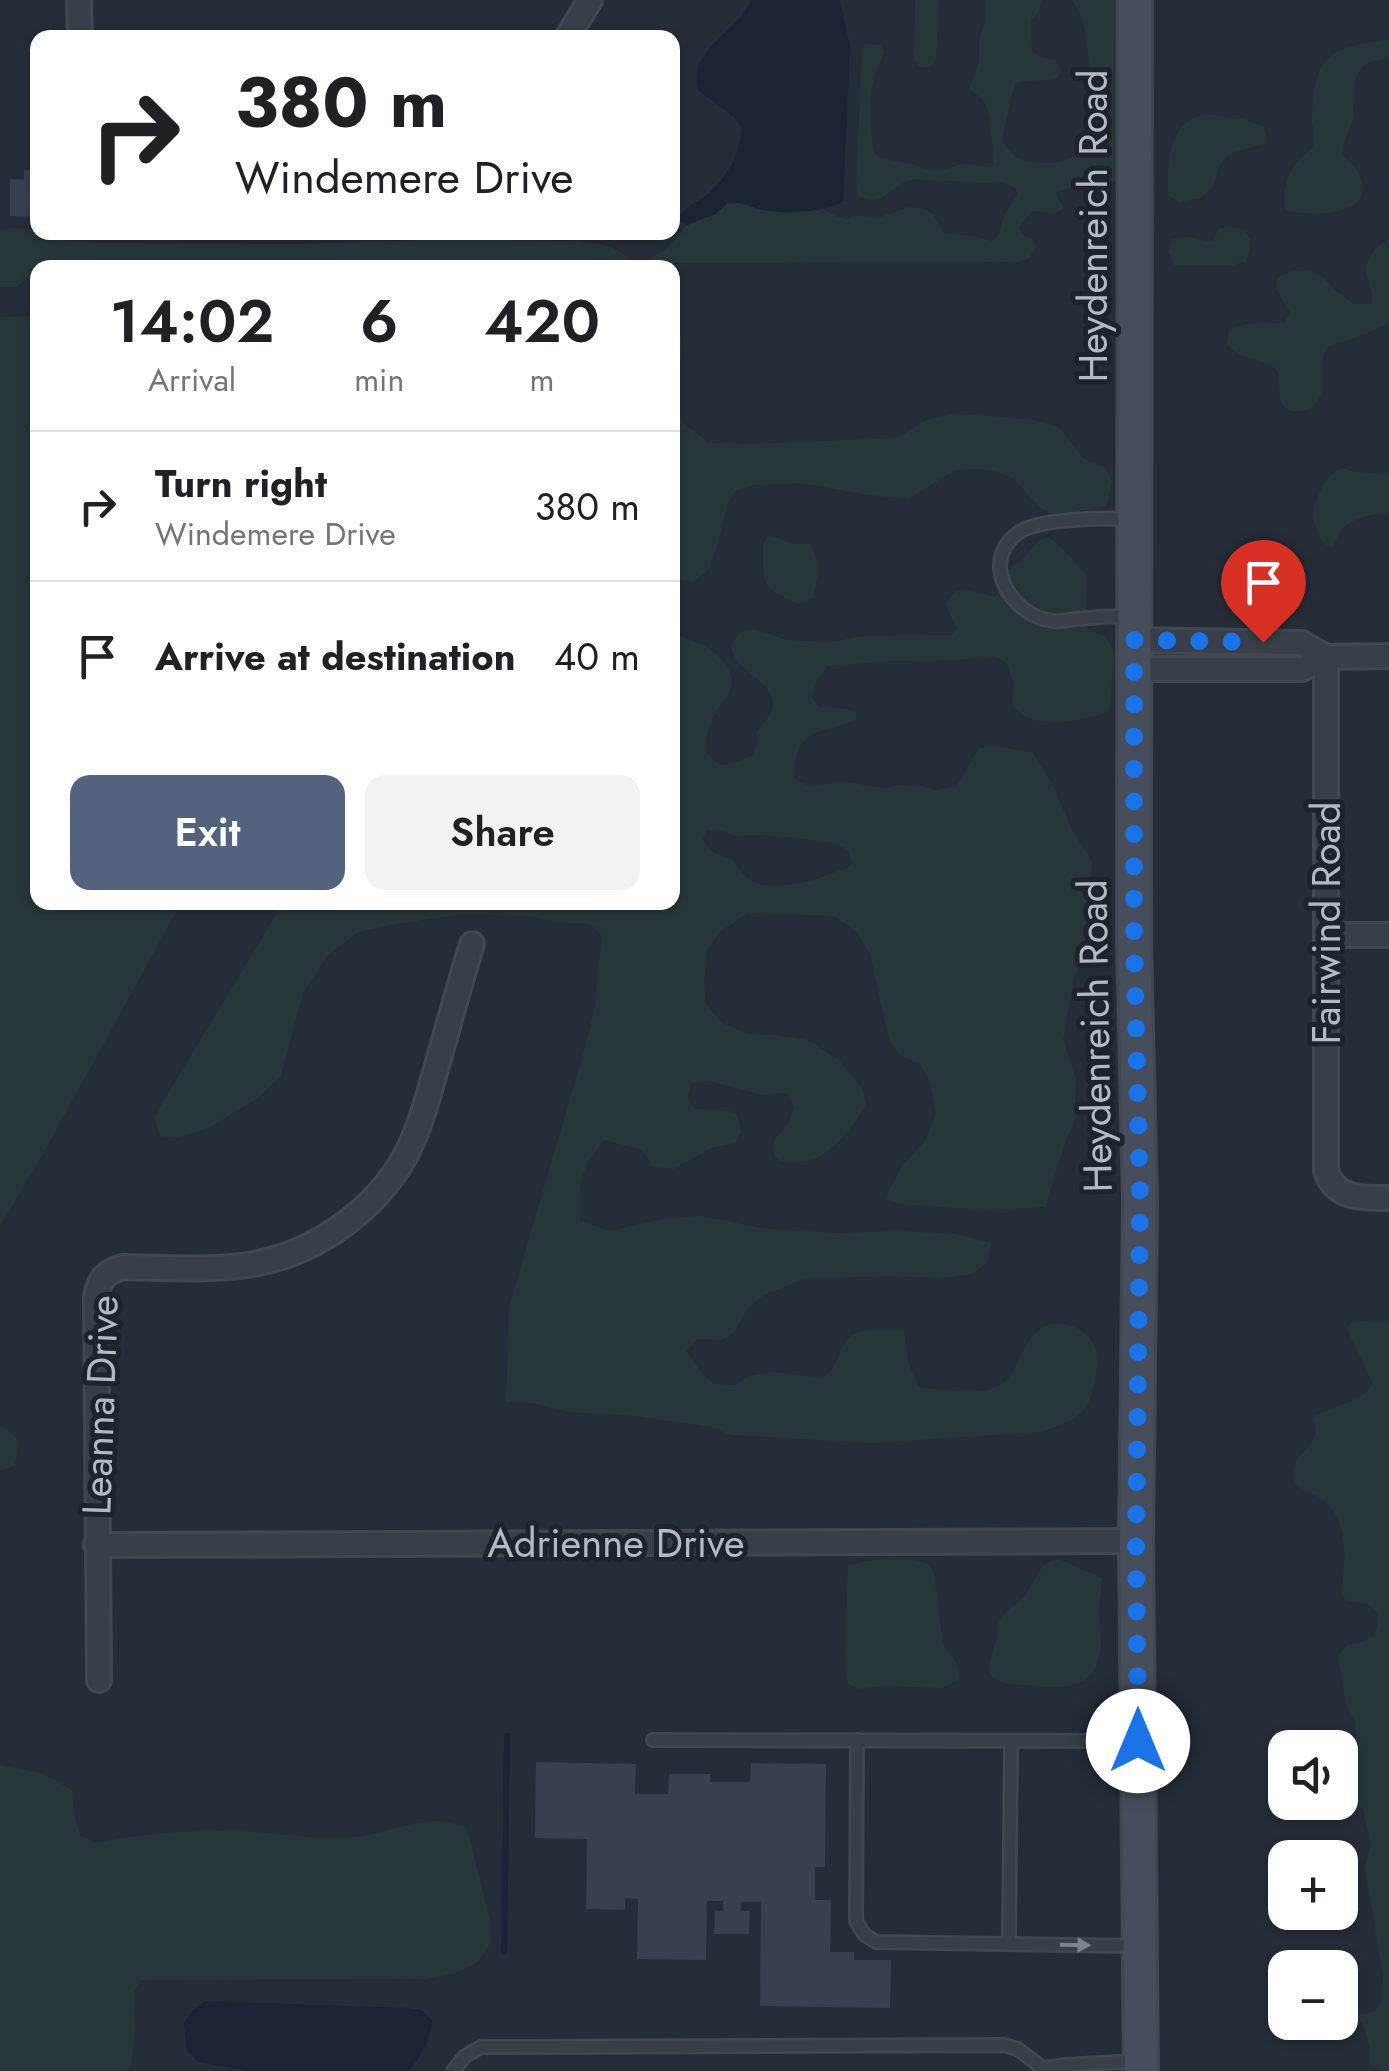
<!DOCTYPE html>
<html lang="en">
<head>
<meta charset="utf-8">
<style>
  body { margin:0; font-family:Jost,sans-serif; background:#f2f2f2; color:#202124; height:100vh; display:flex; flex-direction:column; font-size:38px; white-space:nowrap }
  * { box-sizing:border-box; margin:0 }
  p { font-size:32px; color:#757577 }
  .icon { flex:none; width:55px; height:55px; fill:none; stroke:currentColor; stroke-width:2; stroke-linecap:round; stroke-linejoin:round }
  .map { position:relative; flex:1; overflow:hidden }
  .panel { position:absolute; left:30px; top:260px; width:650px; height:650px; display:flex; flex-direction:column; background:#fff; border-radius:20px; box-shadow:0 2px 8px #0004 }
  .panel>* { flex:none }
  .hud { position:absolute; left:30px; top:30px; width:650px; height:210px; border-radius:20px; box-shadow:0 2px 8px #0004; background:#fff; color:#202124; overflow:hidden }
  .tools { position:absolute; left:1268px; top:1730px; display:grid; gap:20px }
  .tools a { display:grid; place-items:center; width:90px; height:90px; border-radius:20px; background:#fff; box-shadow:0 2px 8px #0004; font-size:50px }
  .pin { position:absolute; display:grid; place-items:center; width:85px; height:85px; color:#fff; margin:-102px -42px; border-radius:50% 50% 50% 0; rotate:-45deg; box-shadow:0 0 10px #0007 }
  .pin .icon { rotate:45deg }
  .me { position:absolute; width:110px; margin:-55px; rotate:0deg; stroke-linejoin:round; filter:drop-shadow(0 0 8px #0008) }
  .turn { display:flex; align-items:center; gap:35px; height:210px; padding:0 40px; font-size:45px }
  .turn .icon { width:130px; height:130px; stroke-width:2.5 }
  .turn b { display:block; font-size:70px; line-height:85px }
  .eta { display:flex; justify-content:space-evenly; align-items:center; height:170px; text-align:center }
  .eta b { font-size:60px; font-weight:600; line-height:70px }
  .primary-button { display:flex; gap:20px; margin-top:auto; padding:20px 40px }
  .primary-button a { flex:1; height:115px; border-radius:20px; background:#53637d; color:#fff; font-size:40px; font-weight:600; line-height:115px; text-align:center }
  .primary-button a+a { background:#f2f2f2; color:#202124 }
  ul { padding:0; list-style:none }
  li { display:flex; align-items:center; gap:30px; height:150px; padding:0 40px; border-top:2px solid #e0e0e0 }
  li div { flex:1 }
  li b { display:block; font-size:38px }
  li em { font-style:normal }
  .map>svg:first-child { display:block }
</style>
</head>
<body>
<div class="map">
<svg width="1389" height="2071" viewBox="0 0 1389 2071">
  <rect width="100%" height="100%" fill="#252d38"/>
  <g fill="#273739" fill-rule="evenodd">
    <path d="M915 0H939L936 57C933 66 928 70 918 66L914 61Z"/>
    <path d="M986 0H1041L1039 12 1031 21 1032 51 1040 57 1055 60 1061 71 1058 78C1044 82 1031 79 1016 83L1011 97 1002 141C1017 161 1022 162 1047 163 1080 165 1094 134 1094 105 1094 95 1090 85 1089 74 1088 48 1088 23 1072 0H1119V177C1105 195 1076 181 1056 193L1057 198 1064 207 1057 213 1032 211 1019 227 1020 232 1032 239 1037 247 1028 259 1019 262 652 263 649 258 665 250 687 225 715 214 728 203H746L756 209 769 211 823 209 838 217 848 219 854 215 878 218 908 207 921 208 932 213 944 233 974 236 992 241 998 235 1004 216 1018 193 1014 188 1003 182 985 183 914 179C889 184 885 210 858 196L856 183 862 50 865 44 880 45 884 51C882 62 875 71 873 82 868 104 869 132 875 154 886 161 894 160 906 163 922 166 927 173 946 169 955 168 960 162 970 164 980 165 983 168 994 166 992 150 993 111 982 99 978 95 973 93 969 88L979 61V39L986 21Z"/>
    <path d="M1389 39V59C1348 60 1356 86 1353 116 1351 130 1343 138 1342 154 1347 160 1355 166 1358 172 1382 216 1311 218 1285 210 1283 191 1286 174 1300 159 1306 153 1313 150 1314 141 1315 133 1312 125 1312 117 1315 53 1330 48 1389 39Z"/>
    <path d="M1202 114 1248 120 1264 127 1267 143 1229 154 1220 165 1212 188 1201 198 1179 202 1168 195C1168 162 1166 127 1202 114Z"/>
    <path d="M1229 227 1243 230 1251 240 1247 261 1233 265H1174L1168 251 1172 239C1195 233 1195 242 1214 241L1218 229Z"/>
    <path d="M15 228 37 229 38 232 56 234 66 240 102 243 293 244 449 239 578 241 600 244 613 248 635 261 329 268H38L37 274 29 277 16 287H0V230Z"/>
    <path d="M1389 238V323L1366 334 1327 347C1325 352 1323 357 1322 362 1321 381 1328 410 1298 411 1293 412 1288 411 1284 406 1275 396 1284 379 1275 369 1263 356 1244 364 1227 344L1229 329 1246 324 1284 323 1290 312 1276 289 1277 278 1291 271 1308 270 1323 277 1334 289 1354 304H1371L1372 293 1365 267 1374 250Z"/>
    <path d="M673 293 678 305 682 350 677 403 682 422 709 443 750 444 897 438 927 420 951 414 977 415 1034 420 1059 427 1084 459 1106 468 1112 481 1107 506 1054 515 1040 508 1014 479 998 472 976 469 955 470 909 499 869 495 801 483 755 485 735 491 727 506 716 551 708 570 693 582 681 580 672 565Z"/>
    <path d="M37 316 38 902 181 903 43 1154 0 1226V317Z"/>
    <path d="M1342 468 1355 472 1389 474V514C1375 512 1349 519 1340 531 1337 536 1336 542 1333 547 1323 545 1321 542 1317 531 1310 515 1313 507 1320 492 1326 480 1329 474 1342 468Z"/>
    <path d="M769 535 793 544H810C821 562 819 578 812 598L799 604C773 593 761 589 763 558 763 547 762 543 769 535Z"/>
    <path d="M1048 537C1059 543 1076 564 1086 574L1087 628 1106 637 1115 653 1109 711C1089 720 1046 727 1026 717 1021 714 1017 710 1012 706L1014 684 1006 662 994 656 959 660 893 661 828 666 817 680 812 698 820 707 847 709 856 713V720C817 736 796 725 794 778L808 786 846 782 885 788 900 785 920 786 936 790 957 786 978 749 987 746H996L1033 753 1054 787 1072 830 1092 861 1088 947 1074 978 1063 1039 1076 1079 1074 1125 1067 1137 1045 1207 987 1210 900 1204 884 1199 903 1165 924 1142 936 1115 930 1082 920 1064 899 1055 889 1039 870 955 857 932 834 916 748 913 721 931 707 950 704 982 706 1004 722 1023 748 1034 775 1035 807 1040 838 1059 862 1088 866 1105C852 1126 833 1156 807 1161 799 1162 790 1162 782 1162L775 1157C772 1134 776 1139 788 1123 791 1119 792 1113 794 1108L787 1093 762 1095 709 1081 692 1083 688 1097 694 1109 729 1111 737 1114 741 1132 736 1143 711 1148 674 1169 653 1167 642 1150 604 1140C578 1174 580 1179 580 1220L610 1231 667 1218 701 1216 766 1229 838 1233 900 1231 956 1234 991 1243 987 1262 972 1274 944 1278 888 1276 803 1279 764 1295 748 1308 734 1332 722 1340 698 1339 686 1351 703 1375 714 1384 736 1385 749 1376 773 1372 823 1378C839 1364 835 1360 844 1344 854 1325 885 1330 904 1330L908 1362 918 1387C936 1389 978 1395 995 1388 1023 1378 1020 1325 1056 1324 1071 1323 1088 1331 1094 1345 1101 1358 1094 1400 1083 1411 1072 1422 1055 1427 1041 1432L874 1443 731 1435 712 1427 635 1416 568 1412 533 1403 506 1402 509 1307 586 1044 595 1006 602 936 590 924 556 922 529 916 458 915 402 923 358 932 328 955 303 993 281 1076 259 1097 209 1128 176 1138 160 1136 154 1117 283 903 672 902 673 635C692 639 707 644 721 659 746 688 721 697 711 722 707 731 706 742 705 753L720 765 736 763 752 756 758 742 756 733C760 726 767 720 771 713 785 684 729 670 732 646 733 641 737 637 740 632L755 629 786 640 830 642 865 636 951 635 957 629C956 620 947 616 946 603L955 591 967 590 995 597 1005 573 1025 557 1039 540ZM707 830H721L733 836 766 835 831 842 848 850 852 864C831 877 781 892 756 883 745 879 740 870 733 860 719 856 709 853 703 838Z"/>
    <path d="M1363 1321 1389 1322V2070C1380 2071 1377 2068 1369 2063L1370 2047 1362 2022H1340V2013L1364 2014 1375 2011 1381 2003 1383 1976 1365 1867 1371 1843 1363 1809 1355 1804 1350 1786 1356 1735 1355 1721 1346 1704 1338 1656 1347 1645C1369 1641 1379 1640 1378 1613L1368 1604 1347 1601 1341 1595C1345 1564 1350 1528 1327 1503 1316 1492 1294 1492 1293 1474 1291 1451 1325 1448 1313 1418 1333 1404 1360 1404 1373 1384L1347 1329 1351 1322Z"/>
    <path d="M0 1426 8 1430 19 1441 15 1465 0 1472Z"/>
    <path d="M878 1559 913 1560 927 1563 934 1573 942 1637 945 1649 954 1659 959 1671V1679L942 1688 883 1686 857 1689 848 1684 845 1656 848 1565Z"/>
    <path d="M1052 1560H1061L1101 1578C1103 1592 1098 1603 1099 1617 1099 1624 1101 1632 1101 1640 1100 1701 1050 1686 1007 1684 979 1675 990 1662 996 1641 998 1633 997 1625 1001 1618 1007 1608 1017 1605 1024 1597 1034 1584 1036 1568 1052 1560Z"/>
    <path d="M0 1765 42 1773 72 1790 74 1813 80 1835 95 1843C148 1832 201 1829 255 1832 288 1834 323 1841 355 1837 394 1833 428 1810 467 1828L490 1921 491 1942 478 1962 457 1973 425 1979 141 1980 134 1992 135 2033 131 2067 126 2071H0Z"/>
  </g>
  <g fill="#1a2434">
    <path d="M751 0H840L850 46 843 201C824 213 781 215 760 209 745 205 745 203 728 203L715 214 687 225 678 219C687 203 696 204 709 193 730 173 737 158 742 129L734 117 698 90C698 85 696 79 697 74 702 42 740 28 751 0Z"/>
    <path d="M205 2001 409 2008 422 2010 432 2021C430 2042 422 2054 409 2071H249L198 2062 187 2051 184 2023 191 2012Z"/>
  </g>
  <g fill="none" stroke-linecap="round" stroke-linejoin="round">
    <path stroke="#1a2434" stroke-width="6" d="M504 1952 507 1736"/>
  </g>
  <g fill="#37414e">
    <path d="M24 170H38V217L10 216V179L24 180Z"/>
    <path d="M536 1762 636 1764 635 1794H668L669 1774H710V1782H750L751 1763 826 1764 825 1867H815V1900H831L830 1952H854V1960H891L890 2008 760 2006 761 1902H741V1911H750L749 1934H714L715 1911H723V1901H707L706 1960 637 1959 638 1899 625 1898V1910L586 1909 587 1839 535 1838Z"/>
  </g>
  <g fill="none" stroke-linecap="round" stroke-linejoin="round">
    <defs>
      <g id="lane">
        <path d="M1130 616C1112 616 1094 617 1076 619 1069 620 1060 622 1053 621 1012 617 978 562 1018 533 1038 518 1105 518 1131 519"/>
        <path d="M653 1740 1133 1741"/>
        <path d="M857 1740 856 1921 864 1934 876 1942 1135 1946"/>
        <path d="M1009 1944 1011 1741"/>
        <path d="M1045 2068 1066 2065 1137 2061"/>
        <path d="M453 2071 465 2056 481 2047 1004 2045 1018 2049 1046 2071"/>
      </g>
      <g id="street">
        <path d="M79 0 80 38"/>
        <path d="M567 38 590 0"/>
        <path d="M1134 640 1302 643 1326 657"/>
        <path d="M1326 657V1171C1336 1200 1363 1198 1389 1198"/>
        <path d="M1134 669H1302L1326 657 1389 656"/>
        <path d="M1326 935H1389"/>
        <path d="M96 1545 1136 1541"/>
        <path d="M99 1680 96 1297C99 1279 106 1271 124 1267 167 1268 212 1271 254 1264 320 1252 385 1204 412 1142 424 1116 430 1089 438 1062 449 1023 460 983 472 944"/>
      </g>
      <path id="secondary" d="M1135 0 1134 940 1140 1202 1136 1541 1141 2071"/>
    </defs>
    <use href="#lane" stroke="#414851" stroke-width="16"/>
    <use href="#street" stroke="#414851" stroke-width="28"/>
    <use href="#secondary" stroke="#414851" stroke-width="38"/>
    <use href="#lane" stroke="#383f48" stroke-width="11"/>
    <use href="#street" stroke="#383f48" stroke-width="22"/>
    <use href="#secondary" stroke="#474e5b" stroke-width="32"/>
  </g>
  <defs><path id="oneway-solid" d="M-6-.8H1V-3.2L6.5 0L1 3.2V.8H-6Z" transform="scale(2.5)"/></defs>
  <use fill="#7c838c" href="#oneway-solid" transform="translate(1075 1945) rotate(1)"/>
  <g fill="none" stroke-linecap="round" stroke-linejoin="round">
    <path stroke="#1a73e8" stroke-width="18" stroke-dasharray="0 32.4" d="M1138 1741 1136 1542 1140 1202 1134 940V640L1263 642"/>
  </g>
  <g text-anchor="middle" stroke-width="10" stroke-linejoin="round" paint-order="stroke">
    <g font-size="40" fill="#b3bac4" stroke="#1d242d">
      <text transform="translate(1093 226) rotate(-90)" y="14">Heydenreich Road</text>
      <text transform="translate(1326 923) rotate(-90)" y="14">Fairwind Road</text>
      <text transform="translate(1095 1036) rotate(-91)" y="14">Heydenreich Road</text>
      <text transform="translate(100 1405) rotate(-88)" y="14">Leanna Drive</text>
      <text x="616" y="1557">Adrienne Drive</text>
    </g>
  </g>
</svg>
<div class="tools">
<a><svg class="icon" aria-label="sound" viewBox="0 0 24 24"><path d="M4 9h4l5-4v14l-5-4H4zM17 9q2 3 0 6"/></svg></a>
<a>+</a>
<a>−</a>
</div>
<div class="pin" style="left:1263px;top:642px;background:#d93025"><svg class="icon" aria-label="arrive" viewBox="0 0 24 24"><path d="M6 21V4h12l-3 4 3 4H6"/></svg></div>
<svg class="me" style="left:1138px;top:1741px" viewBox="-20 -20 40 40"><circle r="19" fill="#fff"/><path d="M0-13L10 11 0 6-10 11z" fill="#1a73e8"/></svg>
<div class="hud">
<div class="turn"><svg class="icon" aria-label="right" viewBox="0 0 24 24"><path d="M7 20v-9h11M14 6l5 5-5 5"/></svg><div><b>380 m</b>Windemere Drive</div></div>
</div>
<section class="panel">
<div class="eta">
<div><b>14:02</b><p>Arrival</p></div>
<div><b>6</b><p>min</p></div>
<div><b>420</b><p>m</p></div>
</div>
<ul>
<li><svg class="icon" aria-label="right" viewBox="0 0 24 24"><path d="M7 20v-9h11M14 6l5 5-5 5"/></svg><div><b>Turn right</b><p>Windemere Drive</p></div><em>380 m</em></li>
<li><svg class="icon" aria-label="arrive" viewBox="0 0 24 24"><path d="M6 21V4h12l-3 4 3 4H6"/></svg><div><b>Arrive at destination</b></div><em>40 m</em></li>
</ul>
<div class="primary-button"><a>Exit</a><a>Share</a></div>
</section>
</div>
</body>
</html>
